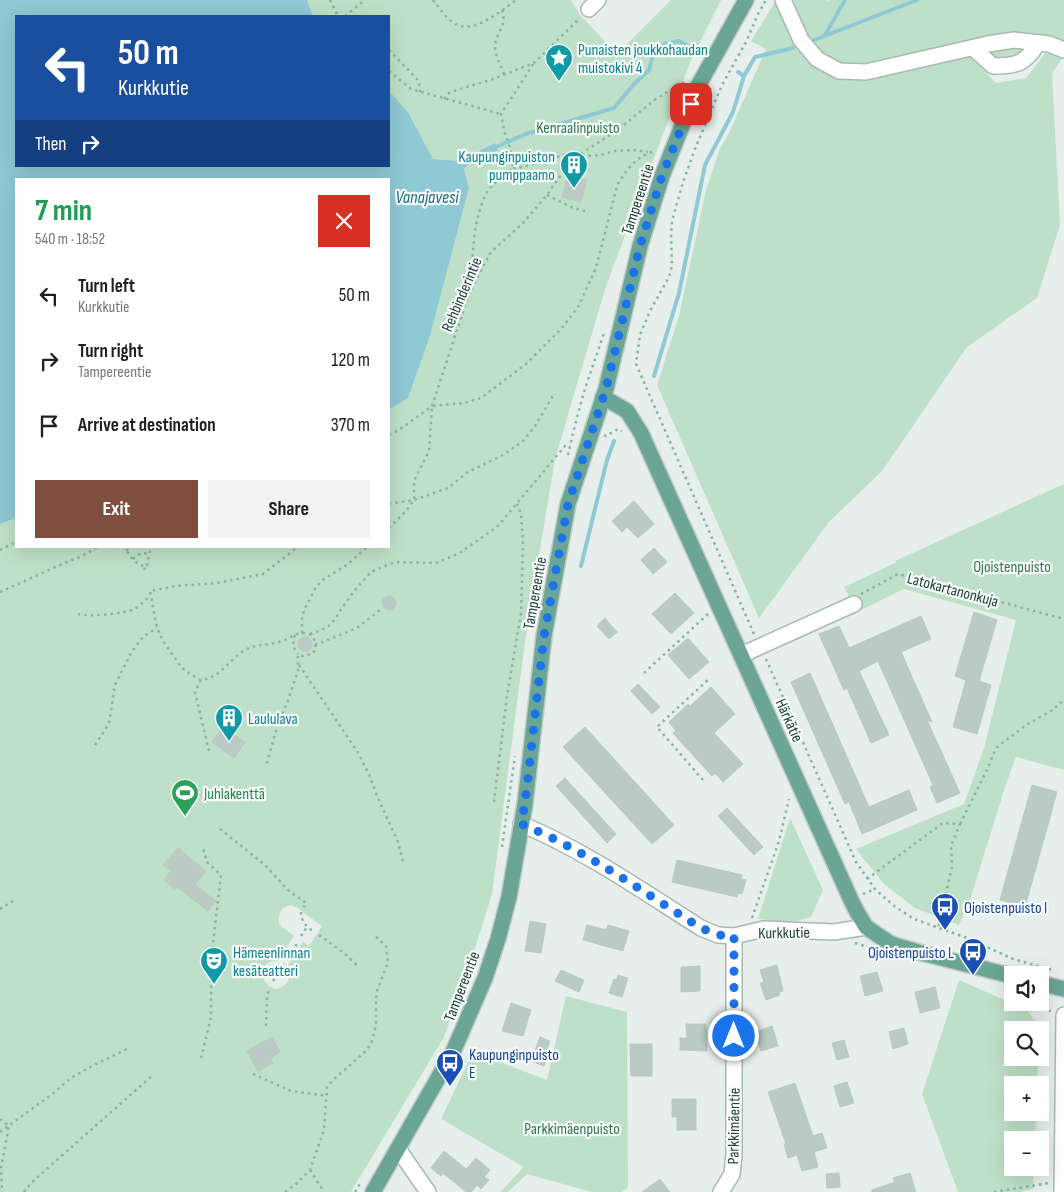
<!DOCTYPE html>
<html lang="en">
<head>
<meta charset="utf-8">
<style>
  body { margin:0; font-family:"Sofia Sans Condensed",sans-serif; background:#f2f2f2; color:#202124; height:100vh; display:flex; flex-direction:column; font-size:19px; white-space:nowrap }
  * { box-sizing:border-box; margin:0 }
  p { font-size:16px; color:#757577 }
  .icon { flex:none; width:28px; height:28px; fill:none; stroke:currentColor; stroke-width:2; stroke-linecap:round; stroke-linejoin:round }
  .map { position:relative; flex:1; overflow:hidden }
  .details { position:absolute; left:15px; top:178px; width:375px; height:370px; display:flex; flex-direction:column; background:#fff; border-radius:0px; box-shadow:0 5px 20px #0002 }
  .details>* { flex:none }
  .guide { position:absolute; left:15px; top:15px; width:375px; height:152px; border-radius:0px; box-shadow:0 5px 20px #0002; background:#1a4fa0; color:#fff; overflow:hidden }
  .fabs { position:absolute; left:1004px; top:966px; display:grid; gap:10px }
  .fabs a { display:grid; place-items:center; width:45px; height:45px; border-radius:0px; background:#fff; box-shadow:0 5px 20px #0002; font-size:25px }
  .pin { position:absolute; display:grid; place-items:center; width:42px; height:42px; color:#fff; margin:-21px; border-radius:10px; box-shadow:0 2px 8px #0006 }
  .me { position:absolute; width:55px; margin:-28px; rotate:0deg; stroke-linejoin:round; filter:drop-shadow(0 0 4px #0008) }
  .turn { display:flex; align-items:center; gap:18px; height:105px; padding:0 20px; font-size:22px }
  .turn .icon { width:65px; height:65px; stroke-width:2.5 }
  .turn b { display:block; font-size:35px; line-height:42px }
  .then { display:flex; align-items:center; height:48px; padding:0 20px; background:#0003; gap:10px; font-size:19px }
  .round { display:grid; place-items:center; flex:none; width:52px; height:52px; border-radius:0px; background:#f2f2f2 }
  .summary { display:flex; align-items:center; justify-content:space-between; height:85px; padding:0 20px }
  h1 { font-size:30px; font-weight:700; line-height:38px; color:#1e9e55 }
  .cta { display:flex; gap:10px; margin-top:auto; padding:10px 20px }
  .cta a { flex:1; height:58px; border-radius:0px; background:#7f4e3f; color:#fff; font-size:20px; font-weight:700; line-height:58px; text-align:center }
  .cta a+a { background:#f2f2f2; color:#202124 }
  ul { padding:0; list-style:none }
  li { display:flex; align-items:center; gap:15px; height:65px; padding:0 20px }
  li div { flex:1 }
  li b { display:block; font-size:19px }
  li em { font-style:normal }
  .map>svg:first-child { display:block }
</style>
</head>
<body>
<div class="map">
<svg width="1064" height="1192" viewBox="0 0 1064 1192">
  <rect width="100%" height="100%" fill="#e6efeb"/>
  <g fill="#bfe0c8" fill-rule="evenodd">
    <path d="M307 0H571L580 15 617 54 671 0H721L691 60 606 286 555 459 527 627 492 894 478 939 444 1037 351 1192H0V524L16 518V546H389V410L408 397 430 336 469 188 464 169 471 161 497 151 493 143 460 161 433 159 408 112 389 91V16H313ZM291 905 296 907 322 926 309 946 303 942 287 967C292 978 288 987 275 989 258 984 258 960 277 961L294 936 282 927 279 923C278 913 281 907 291 905Z"/>
    <path d="M793 0H826L828 1 829 0H1064V42L1049 35H1012L938 54 844 68 819 52 802 28Z"/>
    <path d="M775 2 799 51 838 78 969 54 975 62 996 83 1026 78 1047 51H1050L1064 56 1052 73 1060 225 1037 298 967 347 882 471 829 522 759 618 657 385 679 316 706 190 719 151 730 131 766 49 751 41Z"/>
    <path d="M1017 46C1021 48 1021 50 1021 54L1017 57 996 60 980 51Z"/>
    <path d="M1064 484V770L1016 757 1006 784 970 900 959 925 915 908 884 884 856 849 964 804 984 748 1016 620 904 589 857 612 844 587 897 562 895 561Z"/>
    <path d="M790 818 823 890 811 917 789 923 758 919Z"/>
    <path d="M959 980 1027 1010 1040 1028V1030H1012V1058H1039L1037 1085H1012V1112L1036 1113 1035 1140H1012V1168H1034L1033 1189 1020 1192H958L922 1094Z"/>
    <path d="M566 996 627 1012 628 1187 622 1192H592L527 1174 508 1192H500L524 1167 441 1119 473 1052 547 1080Z"/>
  </g>
  <path fill="#8ec9d4" d="M0 0H307L313 16H16V166H389V91L408 112 433 159 460 161 494 143 498 146 497 151 471 161 464 169 469 188 430 336 408 398 389 410V179H16V518L0 524Z"/>
  <g fill="none" stroke-linecap="round" stroke-linejoin="round">
    <g stroke="#8ec9d4" stroke-width="4">
      <path d="M825 35 845 0"/>
      <path d="M814 40 917 0"/>
      <path d="M738 72 744 76 755 57 793 48"/>
      <path d="M498 146 526 134 614 108 634 84 649 70 654 52 665 44 679 41 696 50"/>
      <path d="M654 376 679 293 705 165 733 112 744 76"/>
      <path d="M581 566 607 460 614 441"/>
    </g>
  </g>
  <g fill="#bbcac4" stroke="#b8c9c2">
    <path d="M568 175 587 180 581 202 562 197Z"/>
    <path d="M634 501 654 524 638 538 627 527 622 532 612 521Z"/>
    <path d="M654 548 667 562 653 574 641 560Z"/>
    <path d="M675 593 694 613 671 634 652 614Z"/>
    <circle cx="389" cy="603" r="7"/>
    <path d="M974 612 997 620 979 681 991 685 977 734 953 727 966 680 955 676Z"/>
    <path d="M921 616 931 639 901 652 932 722 927 720 960 793 937 803 930 787 933 785 878 661 859 671 889 735 871 743 847 688 844 690 819 634 839 626 849 648Z"/>
    <path d="M605 618 617 632 609 639 597 626Z"/>
    <circle cx="305" cy="644" r="7"/>
    <path d="M688 638 709 662 689 679 668 655Z"/>
    <path d="M810 673 869 807 909 790 917 810 862 834 849 802 845 804 791 682Z"/>
    <path d="M638 684 660 707 652 714 631 691Z"/>
    <path d="M711 687 735 714 714 733 743 764 723 782 715 773 712 776 680 741 673 733 676 731 669 722 688 704 690 706Z"/>
    <path d="M223 727 245 742 234 758 212 742Z"/>
    <path d="M585 727 674 825 652 844 563 747Z"/>
    <path d="M565 778 616 834 607 843 556 786Z"/>
    <path d="M1032 785 1057 792 1025 907 1000 900Z"/>
    <path d="M727 808 763 847 754 855 718 816Z"/>
    <path d="M178 848 206 871 195 885 216 901 208 911 177 887 175 889 164 880 171 871 163 865Z"/>
    <path d="M677 860 742 875 741 879 746 880 742 894 738 893 737 897 672 882Z"/>
    <path d="M530 921 546 924 541 953 525 951Z"/>
    <path d="M587 925 606 930 608 925 629 931 623 951 583 940Z"/>
    <path d="M777 965 783 991 779 992 780 995 766 1000 760 983 764 982 760 970Z"/>
    <path d="M700 966V991L681 992V967Z"/>
    <path d="M561 970 584 980 579 992 555 981Z"/>
    <path d="M877 972 883 991 865 996 860 976Z"/>
    <path d="M618 975 628 978 622 997 609 993 614 979 617 980Z"/>
    <path d="M935 987 940 1008 920 1013 915 992Z"/>
    <path d="M511 1003 531 1010 523 1036 502 1031Z"/>
    <path d="M686 1024H706L707 1051 680 1050V1038H687Z"/>
    <path d="M772 1026 778 1046 761 1051 755 1032Z"/>
    <path d="M904 1028 908 1044 893 1049 889 1032Z"/>
    <path d="M272 1037 280 1052 270 1058 273 1063 258 1071 247 1051Z"/>
    <path d="M540 1037 550 1041 547 1049 550 1050 544 1066 531 1061Z"/>
    <path d="M844 1040 849 1057 837 1060 832 1043Z"/>
    <path d="M630 1044H652V1076H631Z"/>
    <path d="M847 1082 854 1103 840 1107 834 1086Z"/>
    <path d="M795 1083 813 1136 822 1133 827 1148 814 1152 818 1167 802 1171 797 1155 788 1158 784 1144H786L768 1092Z"/>
    <path d="M672 1099H696V1130H677V1117H672Z"/>
    <path d="M444 1151 466 1169 476 1158 490 1170 484 1177 489 1180 481 1189 477 1185 471 1192H466L443 1173 441 1176 431 1168Z"/>
    <path d="M839 1173 840 1187 827 1188 826 1174Z"/>
    <path d="M910 1173 916 1192H872V1190L895 1182 893 1178Z"/>
    <path d="M660 1179 670 1192H642Z"/>
  </g>
  <g fill="none" stroke-linecap="round" stroke-linejoin="round">
    <defs>
      <g id="minor">
        <path d="M783 0 801 40 817 59 839 71 866 72 988 44 1014 40 1049 44 1064 50"/>
        <path d="M589 9 598 0"/>
        <path d="M973 48 993 66C1017 66 1025 64 1038 43"/>
        <path d="M741 655 854 604"/>
        <path d="M521 824C584 850 644 892 701 928L718 935 734 936 764 929 834 932 866 927"/>
        <path d="M398 1149 428 1192"/>
        <path d="M721 1192 732 1174 734 1155V936"/>
        <path d="M1062 1192 1064 1015"/>
      </g>
      <g id="major">
        <path d="M603 397 627 411 641 433 851 900 857 912 866 927 891 944 918 952 1012 976"/>
        <path d="M1040 983 1064 989"/>
        <path d="M373 1192 453 1052 485 978 498 939 509 897 525 804 544 636 568 504 606 389 640 246 662 176 698 86 746 0"/>
      </g>
    </defs>
    <use href="#minor" stroke="#a8b8b2" stroke-width="18"/>
    <use href="#major" stroke="#c2cac8" stroke-width="18"/>
    <g stroke="#86b3a5" stroke-width="2.5" stroke-dasharray="2.5 4" stroke-linecap="butt">
      <path d="M330 0 338 16"/>
      <path d="M433 0C439 8 446 18 454 23 472 36 501 11 516 0"/>
      <path d="M502 10C508 28 494 33 495 48 496 57 501 66 504 74"/>
      <path d="M345 16 365 0"/>
      <path d="M389 50 419 81 420 92"/>
      <path d="M389 71 411 89 501 114"/>
      <path d="M444 99 449 93 457 90 493 79 534 63 579 19"/>
      <path d="M513 168H519L571 153 585 156 600 155 615 151 633 150 648 152"/>
      <path d="M547 195 571 207 585 211"/>
      <path d="M471 289C473 260 472 223 485 196 491 184 503 176 513 168L511 151 504 130 501 114 534 63"/>
      <path d="M389 435 399 430 432 406 470 291 491 252 524 222 547 195 565 169 579 155 619 129 653 101 675 87 685 82"/>
      <path d="M604 435 606 436 618 429 622 431"/>
      <path d="M568 455C573 432 579 408 586 386 592 368 598 351 604 333"/>
      <path d="M389 504 414 500 448 488 468 472 503 455 523 441 535 426 554 394"/>
      <path d="M389 528 406 511 414 500V481L429 451 432 406 464 403 481 398 526 364 562 328 578 307 596 268 617 186C625 170 639 154 656 151"/>
      <path d="M113 546H116"/>
      <path d="M124 546C128 554 136 565 144 566"/>
      <path d="M0 550 16 542"/>
      <path d="M126 551 133 546"/>
      <path d="M133 559 141 553 150 554"/>
      <path d="M145 570 144 566 147 565 151 546"/>
      <path d="M0 592 60 565 82 556 100 546"/>
      <path d="M861 594 898 574 1064 619"/>
      <path d="M78 614C90 617 123 614 134 609 140 606 145 600 150 596"/>
      <path d="M302 633V620L304 610 315 589 321 581 348 564 368 546"/>
      <path d="M310 634 326 628 332 623 354 591 371 572 382 567 396 562 436 563 458 554 497 527 565 446 570 445"/>
      <path d="M754 634 636 364 640 335 650 311 669 277 672 266 671 236 672 221 683 182 695 149 722 85 747 40 758 14 766 0"/>
      <path d="M295 635C292 643 293 648 298 654"/>
      <path d="M315 645 357 628 380 610"/>
      <path d="M766 659 856 862 875 889 894 906 914 919 970 939 1013 959 1052 970"/>
      <path d="M299 665 357 751 369 774 377 796 398 842 404 865"/>
      <path d="M644 673 708 614"/>
      <path d="M201 680 190 674 182 668 163 641 157 628 150 591 175 586 217 583 263 574 299 546"/>
      <path d="M95 745 103 733 109 723 115 685 132 651 144 636 157 628"/>
      <path d="M209 751 195 692 201 680C221 678 229 659 245 650 258 643 269 646 282 641 288 639 293 635 300 633 303 633 308 633 311 635 315 638 315 644 316 649L312 654 302 656 298 655V671L287 703 278 724 266 766"/>
      <path d="M703 780 657 727 710 678"/>
      <path d="M494 802 507 696 521 613 523 544 521 513 517 504"/>
      <path d="M960 824 987 770 996 748 1026 725 1051 711 1064 700"/>
      <path d="M220 829 265 865 289 891 306 903 304 907"/>
      <path d="M502 847 515 756"/>
      <path d="M867 879 943 823 960 824 951 846 952 867 938 928"/>
      <path d="M863 894 875 889"/>
      <path d="M0 909 16 899"/>
      <path d="M301 912C301 922 307 927 314 932"/>
      <path d="M752 918 779 841 789 799"/>
      <path d="M319 935 344 953 359 967"/>
      <path d="M301 936 307 927"/>
      <path d="M855 943 871 948"/>
      <path d="M288 957 297 944"/>
      <path d="M273 981 284 964"/>
      <path d="M1043 999 1048 1003 1050 1013"/>
      <path d="M266 1026 267 999 269 989"/>
      <path d="M201 1058 211 1017V961L221 875 207 862 203 848"/>
      <path d="M253 1074 291 1091 327 1096"/>
      <path d="M0 1119 9 1126 1 1168 2 1192"/>
      <path d="M0 1132 51 1095 71 1078 94 1065 127 1049"/>
      <path d="M310 1170 324 1192"/>
      <path d="M24 1192 31 1183 153 1075"/>
      <path d="M285 1192 296 1184 310 1170 324 1130 327 1087 333 1080 367 1050 372 1041 376 1025V1001L377 991 388 962 386 946 376 937"/>
      <path d="M355 1192 361 1182"/>
      <path d="M994 1192 1049 1183"/>
    </g>
    <use href="#minor" stroke="#fff" stroke-width="15"/>
    <use href="#major" stroke="#6aa596" stroke-width="15"/>
  </g>
  <g fill="none" stroke-linecap="round" stroke-linejoin="round">
    <path stroke="#1a73e8" stroke-width="9" stroke-dasharray="0 16.2" d="M691 104 662 176 640 246 606 389 568 504 544 636 525 804 521 824C585 850 643 892 701 928L718 935 734 936V1036"/>
  </g>
  <defs>
    <symbol id="sight-pin" viewBox="-11 -11 22 30"><path d="M0 17L-7.5 6A9.5 9.5 0 1 1 7.5 6Z" fill="#0f9aa8" stroke="#f7fbf9"/><path d="M0-6L1.8-2.2L6-1.7L2.9 1.2L3.7 5.4L0 3.3L-3.7 5.4L-2.9 1.2L-6-1.7L-1.8-2.2Z" fill="#fff"/></symbol>
    <symbol id="building-pin" viewBox="-11 -11 22 30"><path d="M0 17L-7.5 6A9.5 9.5 0 1 1 7.5 6Z" fill="#0f9aa8" stroke="#f7fbf9"/><path d="M-4-6H4V6H1V3H-1V6H-4ZM-2.5-4.3h1.7v1.8h-1.7ZM.8-4.3h1.7v1.8H.8ZM-2.5-1h1.7V.8h-1.7ZM.8-1h1.7V.8H.8Z" fill="#fff"/></symbol>
    <symbol id="stadium-pin" viewBox="-11 -11 22 30"><path d="M0 17L-7.5 6A9.5 9.5 0 1 1 7.5 6Z" fill="#2e9e5b" stroke="#f7fbf9"/><path d="M0-5a6.5 5 0 1 0 0 10a6.5 5 0 1 0 0-10ZM-3.5-1.8h7v3.6h-7Z" fill="#fff"/></symbol>
    <symbol id="bus-pin" viewBox="-11 -11 22 30"><path d="M0 17L-7.5 6A9.5 9.5 0 1 1 7.5 6Z" fill="#1a4fb4" stroke="#f7fbf9"/><path d="M-5-6H5V4H4V6H2V4H-2V6H-4V4H-5ZM-3.5-4V0h7V-4ZM-3.5 1.2v1.5H-2V1.2ZM2 1.2v1.5H3.5V1.2Z" fill="#fff"/></symbol>
    <symbol id="theatre-pin" viewBox="-11 -11 22 30"><path d="M0 17L-7.5 6A9.5 9.5 0 1 1 7.5 6Z" fill="#0f9aa8" stroke="#f7fbf9"/><path d="M-5-5.5Q0-4 5-5.5V0Q5 5 0 6Q-5 5-5 0ZM-3.3-2.5H-1v1.5H-3.3ZM1-2.5H3.3v1.5H1ZM-2.8 1Q0 5.5 2.8 1Z" fill="#fff"/></symbol>
  </defs>
  <g fill-rule="evenodd">
    <use href="#sight-pin" x="543" y="42" width="32" height="43"/>
    <use href="#building-pin" x="558" y="149" width="32" height="43"/>
    <use href="#building-pin" x="213" y="702" width="32" height="43"/>
    <use href="#stadium-pin" x="169" y="777" width="32" height="43"/>
    <use href="#bus-pin" x="929" y="891" width="32" height="43"/>
    <use href="#bus-pin" x="957" y="936" width="32" height="43"/>
    <use href="#theatre-pin" x="198" y="945" width="32" height="43"/>
    <use href="#bus-pin" x="434" y="1047" width="32" height="43"/>
  </g>
  <g text-anchor="middle" stroke-width="4.5" stroke-linejoin="round" paint-order="stroke">
    <g font-size="16" fill="#0d838f" stroke="#f7fbf9" text-anchor="start">
      <text x="578" y="55">Punaisten joukkohaudan<tspan x="578" dy="18">muistokivi 4</tspan></text>
      <text x="555" y="162" text-anchor="end">Kaupunginpuiston<tspan x="555" dy="18">pumppaamo</tspan></text>
      <text x="248" y="724">Laululava</text>
      <text x="233" y="958">Hämeenlinnan<tspan x="233" dy="18">kesäteatteri</tspan></text>
    </g>
    <g font-size="16" fill="#2d7a4b" stroke="#f7fbf9">
      <text x="578" y="133">Kenraalinpuisto</text>
      <text x="1012" y="572">Ojoistenpuisto</text>
      <text x="572" y="1134">Parkkimäenpuisto</text>
    </g>
    <g font-size="16" fill="#24423a" stroke="#f7fbf9">
      <text transform="translate(637 199) rotate(-72)" y="6">Tampereentie</text>
      <text transform="translate(461 294) rotate(-67)" y="6">Rehbinderintie</text>
      <text transform="translate(953 589) rotate(15)" y="6">Latokartanonkuja</text>
      <text transform="translate(534 593) rotate(-80)" y="6">Tampereentie</text>
      <text transform="translate(790 720) rotate(66)" y="6">Härkätie</text>
      <text transform="translate(784 932) rotate(-1)" y="6">Kurkkutie</text>
      <text transform="translate(461 986) rotate(-69)" y="6">Tampereentie</text>
      <text transform="translate(733 1126) rotate(-89)" y="6">Parkkimäentie</text>
    </g>
    <g font-size="16" fill="#27864d" stroke="#f7fbf9" text-anchor="start">
      <text x="204" y="799">Juhlakenttä</text>
    </g>
    <g font-size="16" fill="#164399" stroke="#f7fbf9" text-anchor="start">
      <text x="964" y="913">Ojoistenpuisto I</text>
      <text x="954" y="958" text-anchor="end">Ojoistenpuisto L</text>
      <text x="469" y="1060">Kaupunginpuisto<tspan x="469" dy="18">E</tspan></text>
    </g>
    <g font-size="18" font-style="italic" fill="#1c6f80" stroke="#f7fbf9">
      <text x="427" y="203">Vanajavesi</text>
    </g>
  </g>
</svg>
<div class="fabs">
<a><svg class="icon" aria-label="sound" viewBox="0 0 24 24"><path d="M4 9h4l5-4v14l-5-4H4zM17 9q2 3 0 6"/></svg></a>
<a><svg class="icon" aria-label="search" viewBox="0 0 24 24"><circle cx="10" cy="10" r="6"/><path d="M15 15l6 6"/></svg></a>
<a>+</a>
<a>−</a>
</div>
<div class="pin" style="left:691px;top:104px;background:#d93025"><svg class="icon" aria-label="arrive" viewBox="0 0 24 24"><path d="M6 21V4h12l-3 4 3 4H6"/></svg></div>
<svg class="me" style="left:734px;top:1036px" viewBox="-20 -20 40 40"><circle r="17" fill="#1a73e8" stroke="#fff" stroke-width="3"/><path d="M0-11L8 9 0 5-8 9z" fill="#fff"/></svg>
<div class="guide">
<div class="turn"><svg class="icon" aria-label="left" viewBox="0 0 24 24"><path d="M17 20v-9H6M10 6l-5 5 5 5"/></svg><div><b>50 m</b>Kurkkutie</div></div>
<div class="then">Then<svg class="icon" aria-label="right" viewBox="0 0 24 24"><path d="M7 20v-9h11M14 6l5 5-5 5"/></svg></div>
</div>
<section class="details">
<div class="summary"><div><h1>7 min</h1><p>540 m · 18:52</p></div><a class="round" style="background:#d93025;color:#fff"><svg class="icon" aria-label="close" viewBox="0 0 24 24"><path d="M6 6l12 12M18 6L6 18"/></svg></a></div>
<ul>
<li><svg class="icon" aria-label="left" viewBox="0 0 24 24"><path d="M17 20v-9H6M10 6l-5 5 5 5"/></svg><div><b>Turn left</b><p>Kurkkutie</p></div><em>50 m</em></li>
<li><svg class="icon" aria-label="right" viewBox="0 0 24 24"><path d="M7 20v-9h11M14 6l5 5-5 5"/></svg><div><b>Turn right</b><p>Tampereentie</p></div><em>120 m</em></li>
<li><svg class="icon" aria-label="arrive" viewBox="0 0 24 24"><path d="M6 21V4h12l-3 4 3 4H6"/></svg><div><b>Arrive at destination</b></div><em>370 m</em></li>
</ul>
<div class="cta"><a>Exit</a><a>Share</a></div>
</section>
</div>
</body>
</html>
